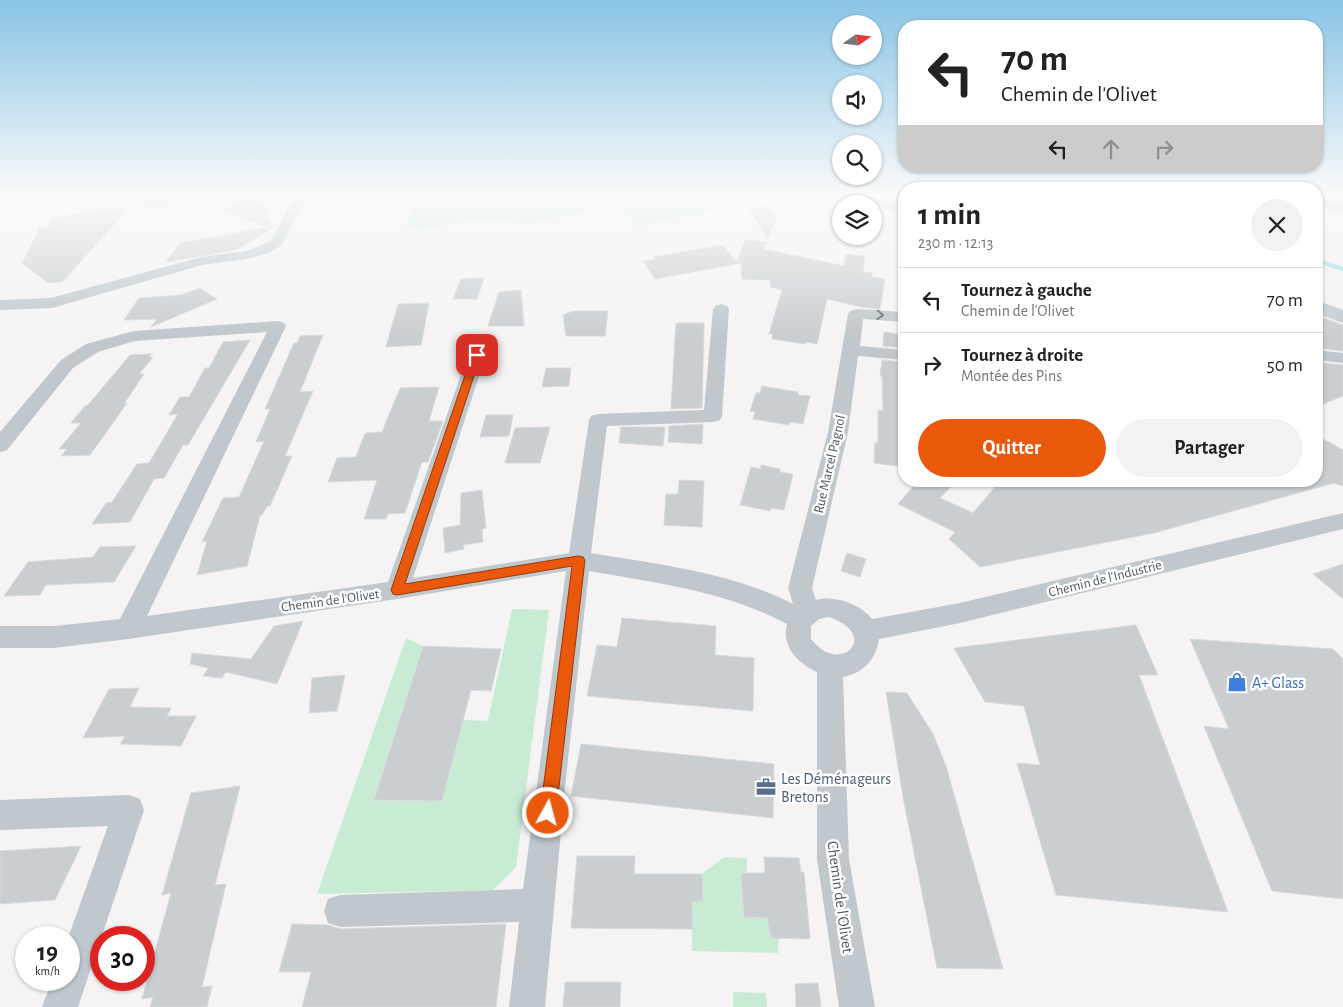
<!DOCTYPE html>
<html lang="fr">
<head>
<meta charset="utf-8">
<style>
  body { margin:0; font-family:"Alegreya Sans",sans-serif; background:#f2f2f2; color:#222; height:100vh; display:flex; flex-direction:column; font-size:19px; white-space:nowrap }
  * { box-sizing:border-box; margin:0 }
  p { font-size:16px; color:#767676 }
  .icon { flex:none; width:28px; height:28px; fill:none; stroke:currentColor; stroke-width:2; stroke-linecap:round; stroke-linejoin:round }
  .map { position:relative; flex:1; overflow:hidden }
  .side { position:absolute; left:898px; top:182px; width:425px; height:305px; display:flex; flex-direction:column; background:#fff; border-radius:20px; box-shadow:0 1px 4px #0004 }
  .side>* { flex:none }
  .hud { position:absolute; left:898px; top:20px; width:425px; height:152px; border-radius:20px; box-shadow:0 1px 4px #0004; background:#fff; color:#222; overflow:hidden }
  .needle { width:32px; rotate:76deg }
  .controls { position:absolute; left:832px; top:15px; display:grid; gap:10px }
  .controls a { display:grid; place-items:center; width:50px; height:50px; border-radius:50%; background:#fff; box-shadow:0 1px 4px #0004; font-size:25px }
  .speed { position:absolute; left:15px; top:926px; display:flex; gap:10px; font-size:25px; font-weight:700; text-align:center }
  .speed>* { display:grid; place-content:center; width:65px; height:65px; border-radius:50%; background:#fff; box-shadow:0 1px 4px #0004; line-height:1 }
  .speed small { font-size:12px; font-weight:400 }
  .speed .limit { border:8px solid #d22; background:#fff; color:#111 }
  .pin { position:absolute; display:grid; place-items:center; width:42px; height:42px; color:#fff; margin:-21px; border-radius:10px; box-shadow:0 2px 8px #0006 }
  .me { position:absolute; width:55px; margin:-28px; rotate:7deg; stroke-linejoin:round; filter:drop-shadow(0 0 4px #0008) }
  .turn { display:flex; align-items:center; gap:18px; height:105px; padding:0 20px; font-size:22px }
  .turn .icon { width:65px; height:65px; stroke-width:2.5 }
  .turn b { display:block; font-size:35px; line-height:42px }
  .lanes { display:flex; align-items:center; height:48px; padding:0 20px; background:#0003; justify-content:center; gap:25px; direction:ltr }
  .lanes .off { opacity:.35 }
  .round { display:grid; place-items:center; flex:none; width:52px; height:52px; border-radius:26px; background:#f2f2f2 }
  .head { display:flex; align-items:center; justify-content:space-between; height:85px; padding:0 20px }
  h1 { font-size:30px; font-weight:600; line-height:38px }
  .cta { display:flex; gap:10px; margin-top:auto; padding:10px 20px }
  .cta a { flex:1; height:58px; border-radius:30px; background:#ea580c; color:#fff; font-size:20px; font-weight:600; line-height:58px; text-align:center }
  .cta a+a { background:#f2f2f2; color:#222 }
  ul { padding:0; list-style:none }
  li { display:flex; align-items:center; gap:15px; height:65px; padding:0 20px; border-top:1px solid #e0e0e0 }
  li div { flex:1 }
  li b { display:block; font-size:19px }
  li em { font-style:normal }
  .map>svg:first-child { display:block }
</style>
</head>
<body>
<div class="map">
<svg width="1343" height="1007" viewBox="0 0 1343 1007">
  <rect width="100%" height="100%" fill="#f5f3f3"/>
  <g fill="#c8ecd3">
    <path d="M417 195H707L719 209 637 226 616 204 531 223 473 220 417 230 405 225Z"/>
    <path d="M512 609 549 610 516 867 493 890 317 894 406 638 423 646 374 800 442 801 463 720 488 721Z"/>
    <path d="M724 857 747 858V873H741L744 917 767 918 771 938H779L778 953 692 951V902L703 901 702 874Z"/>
    <path d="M733 992 766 993 767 1007H733Z"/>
  </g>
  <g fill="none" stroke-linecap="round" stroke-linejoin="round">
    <path stroke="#9adbe4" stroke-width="4.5" d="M1316 260 1343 269"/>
  </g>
  <g fill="#caced1" stroke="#d8dadd">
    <path d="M247 198 267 204 271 226 274 227 236 250 166 262 180 243 268 227 220 211Z"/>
    <path d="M131 206 62 282 48 283 22 263 39 229 48 227 51 218Z"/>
    <path d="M767 206 777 218 768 238 748 208Z"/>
    <path d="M745 240 767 242 764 249 844 266 846 254 865 256 863 272 872 273V277L885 279 880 309 861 307 827 299 817 344 806 342V344L772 339 773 334H769L782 290 771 287 769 280 742 279 741 263 655 279 643 261 655 259 653 257 722 245 737 262Z"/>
    <path d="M484 278 477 299H453L461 279Z"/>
    <path d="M200 288 217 299 151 327 157 319 124 320 139 298 181 295Z"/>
    <path d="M521 290 524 326H488L499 292Z"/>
    <path d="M429 303 421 345 386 347 398 304Z"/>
    <path d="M573 311H608L605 336H566L563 315Z"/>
    <path d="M1316 315 1343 325V351L1316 348Z"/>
    <path d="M676 323H704L702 408 671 409Z"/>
    <path d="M884 332 904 335V348L883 346Z"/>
    <path d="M323 335 300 392 313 391 285 456H292L270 506H267L262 515 260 516 247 566 197 575 207 541 202 542 223 498 239 497 264 441 256 442 270 409H265L294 343H297L300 336Z"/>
    <path d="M250 340 188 445H183L164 478 154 479 130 522 92 524 106 503 112 502 137 464 149 463 178 414 169 415 180 397H189L205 368H209L223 342Z"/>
    <path d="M151 354 149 357H153L139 374H144L124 404 127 403 90 455 61 456 67 449H59L81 423H71L85 406 88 405 130 355Z"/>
    <path d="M882 360 904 362V467L874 463 875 442 878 443V410L883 411 882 376H880Z"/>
    <path d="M1316 362 1343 365V396L1316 407Z"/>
    <path d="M546 368H571L569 386 542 387Z"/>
    <path d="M762 386 798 392V395L810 396 803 424 790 422 789 425 753 419 755 412 750 411 756 393H760Z"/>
    <path d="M439 387 429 421H443L428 462H422L405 513 388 514 386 519H364L377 480 328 482 337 458 356 457 365 433 382 432 400 388Z"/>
    <path d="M486 415H513L509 436 480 437Z"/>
    <path d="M703 424 702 444 668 442 669 426Z"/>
    <path d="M550 427 540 463H505L515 428Z"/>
    <path d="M621 427H665L663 446 619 443Z"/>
    <path d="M1316 435 1343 450V486L1334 483 1154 533 980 567 949 539 955 532 898 504 918 481H956L940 498 973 513 1000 481H1316Z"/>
    <path d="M761 465 780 469V472L793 474 784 510 771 508 770 511 740 505 751 467 761 469Z"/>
    <path d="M679 480 704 481 702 527 664 525 666 494H678Z"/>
    <path d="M482 490 486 528 482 529 483 542 463 545 464 549 445 553 443 528 460 525 461 493Z"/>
    <path d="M136 546 114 582 46 585 40 595 4 596 28 562 93 557 100 547Z"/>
    <path d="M847 553 866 559 860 577 841 571Z"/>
    <path d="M1343 564V599L1313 574Z"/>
    <path d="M622 618 716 626 715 655 754 658 753 711 587 696 597 645 617 647Z"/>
    <path d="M303 621 277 684 226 672 222 678 203 676 208 668 190 664 192 653 251 659 274 626Z"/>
    <path d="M1136 625 1158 675H1139L1228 912 1056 895 1017 763 1040 765 1024 706 985 702 954 648Z"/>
    <path d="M1190 639 1333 649 1343 659V899L1272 891 1204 726 1229 729Z"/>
    <path d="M423 646 501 649 491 691 471 690 442 801 374 800Z"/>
    <path d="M345 675 337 711 309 713 312 678Z"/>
    <path d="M139 688 130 707 171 708 167 716H196L181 746 120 744 125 736 83 738 109 689Z"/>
    <path d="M886 692 907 693 933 734 946 766 1003 969 937 968 903 797Z"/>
    <path d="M581 744 774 764 773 818 571 796Z"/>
    <path d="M240 786 215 885 226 884 202 987 212 986 207 1007H150L153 997 142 999 171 893 162 895 191 793Z"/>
    <path d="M81 846 55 900 0 904V851Z"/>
    <path d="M577 856H635L634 874H702L703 901 692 902 693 929 571 928Z"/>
    <path d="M764 857 799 858 801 872H804L810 939 771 938 767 918 744 917 741 873H765Z"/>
    <path d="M292 924 328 925 340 929 506 924 496 1007H302L311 972H279Z"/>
    <path d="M565 982H621L620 1007H563Z"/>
    <path d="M818 983 821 1007H796L795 984Z"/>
  </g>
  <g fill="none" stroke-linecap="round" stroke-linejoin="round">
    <g fill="#c0c8cd" fill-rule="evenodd">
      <path d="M175 195H205L199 199 147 208 141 204 142 201Z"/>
      <path d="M296 195H308L281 246 268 253 247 259 202 265 52 308 0 310V300L51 298 201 257 245 251 258 247 271 240Z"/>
      <path d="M849 195H869L904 206V214L851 198Z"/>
      <path d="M1316 198 1343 205V213L1316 206Z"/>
      <path d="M721 304 727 306 729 309 722 416 720 420 713 422 607 426 591 553C657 564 734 573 793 604L788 588 828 432 848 314 850 311 856 309 904 312V322L863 319 860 346 904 350V360L858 356 848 432 812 588 816 600C835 595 860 604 872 619L960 603 1343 513V529L960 623 879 639C876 659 864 673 843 677L849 859 875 1007H839L817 859V672C798 663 781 647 787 624 725 591 657 583 589 571L565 787 545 1007H509L519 922 340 927 328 923 324 911 328 899 340 895 523 889 566 571 397 599 128 639 54 648H0V626H54L120 619 267 332 135 341 98 352 73 368 7 450 0 452V432L61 360 86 344 134 331 278 321 284 323 286 326 147 616 388 582 468 355 471 351 477 350 483 351 486 355 413 578 569 553 589 420 591 416 598 414 704 410 713 309 715 306ZM829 617C882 635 840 677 811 639V626L819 619Z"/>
      <path d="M1316 350 1343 353V363L1316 360Z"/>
      <path d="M129 795 140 799 144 810 78 1007H42L52 980H69L68 938 108 826 0 830V800Z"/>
    </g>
    <path fill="#c1cbd2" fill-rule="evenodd" d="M1316 300 1343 310V323L1316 313Z"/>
  </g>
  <defs><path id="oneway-chevron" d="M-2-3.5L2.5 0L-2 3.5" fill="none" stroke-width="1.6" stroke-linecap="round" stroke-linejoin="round" transform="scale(1.25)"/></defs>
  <use stroke="#69747a" href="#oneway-chevron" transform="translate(880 315) rotate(3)"/>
  <linearGradient id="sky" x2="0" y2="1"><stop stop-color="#89c4e6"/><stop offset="0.58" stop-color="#fafafa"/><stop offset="1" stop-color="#fafafa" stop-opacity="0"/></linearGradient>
  <rect width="1343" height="336" fill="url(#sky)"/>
  <path fill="#ea580c" stroke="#983908" d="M477 352 481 355 405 584 578 556 583 557 585 560 556 813 554 818 548 821 542 818 540 813 572 566 397 595 393 594 391 590 472 355Z"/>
  <defs>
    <symbol id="shop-bare" viewBox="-9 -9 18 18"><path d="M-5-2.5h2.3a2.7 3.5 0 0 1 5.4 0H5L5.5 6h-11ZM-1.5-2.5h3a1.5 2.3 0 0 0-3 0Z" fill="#3f7fe0" stroke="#fff" stroke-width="2.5" paint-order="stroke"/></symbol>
    <symbol id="office-bare" viewBox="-9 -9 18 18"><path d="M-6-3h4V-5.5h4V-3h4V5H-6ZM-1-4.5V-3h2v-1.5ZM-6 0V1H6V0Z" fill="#5c6f8a" stroke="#fff" stroke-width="2.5" paint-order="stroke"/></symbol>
  </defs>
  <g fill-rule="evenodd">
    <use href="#shop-bare" x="1223" y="668" width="28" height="28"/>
    <use href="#office-bare" x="752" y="773" width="28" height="28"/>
  </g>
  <g text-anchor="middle" stroke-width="5" stroke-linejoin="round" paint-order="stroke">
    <g font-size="14" fill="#4c585f" stroke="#fff">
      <text transform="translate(829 464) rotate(-77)" y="5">Rue Marcel Pagnol</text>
      <text transform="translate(1105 578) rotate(-14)" y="5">Chemin de l'Industrie</text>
      <text transform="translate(330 600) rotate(-8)" y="5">Chemin de l'Olivet</text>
    </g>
    <g font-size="16" fill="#366cbe" stroke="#fff" text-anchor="start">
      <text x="1252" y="688">A+ Glass</text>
    </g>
    <g font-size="16" fill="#4e5e75" stroke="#fff" text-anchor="start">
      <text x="781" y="784">Les Déménageurs<tspan x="781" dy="18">Bretons</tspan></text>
    </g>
    <g font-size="16" fill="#4c585f" stroke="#fff">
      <text transform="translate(841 897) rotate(82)" y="6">Chemin de l'Olivet</text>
    </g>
  </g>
</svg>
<div class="controls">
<a><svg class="needle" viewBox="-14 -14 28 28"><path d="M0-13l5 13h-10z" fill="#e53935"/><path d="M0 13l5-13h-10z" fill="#767676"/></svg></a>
<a><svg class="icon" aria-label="sound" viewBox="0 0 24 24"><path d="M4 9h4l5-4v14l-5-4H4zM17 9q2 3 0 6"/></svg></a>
<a><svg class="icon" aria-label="search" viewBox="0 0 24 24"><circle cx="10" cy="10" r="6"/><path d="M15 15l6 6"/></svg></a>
<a><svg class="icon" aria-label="layers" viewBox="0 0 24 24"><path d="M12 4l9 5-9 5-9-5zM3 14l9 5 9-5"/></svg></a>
</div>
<div class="speed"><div>19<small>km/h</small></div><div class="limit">30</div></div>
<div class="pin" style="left:477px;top:355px;background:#d93025"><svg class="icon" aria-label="arrive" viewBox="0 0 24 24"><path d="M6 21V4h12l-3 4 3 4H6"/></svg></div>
<svg class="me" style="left:548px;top:813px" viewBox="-20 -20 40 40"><circle r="17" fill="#ea580c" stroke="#fff" stroke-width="3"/><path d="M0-11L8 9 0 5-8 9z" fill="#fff"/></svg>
<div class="hud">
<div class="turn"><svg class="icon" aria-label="left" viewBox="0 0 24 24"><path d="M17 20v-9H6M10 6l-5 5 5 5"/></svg><div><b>70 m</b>Chemin de l'Olivet</div></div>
<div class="lanes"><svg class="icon" aria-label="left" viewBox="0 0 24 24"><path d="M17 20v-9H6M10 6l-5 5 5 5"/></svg><svg class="icon off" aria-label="ahead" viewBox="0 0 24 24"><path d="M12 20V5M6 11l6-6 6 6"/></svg><svg class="icon off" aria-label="right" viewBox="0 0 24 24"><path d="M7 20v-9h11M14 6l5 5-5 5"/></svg></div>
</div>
<section class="side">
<div class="head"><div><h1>1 min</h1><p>230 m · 12:13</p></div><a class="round"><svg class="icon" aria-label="close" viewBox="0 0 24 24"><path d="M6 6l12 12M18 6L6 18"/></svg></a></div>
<ul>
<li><svg class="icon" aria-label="left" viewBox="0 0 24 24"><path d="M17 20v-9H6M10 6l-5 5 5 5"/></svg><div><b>Tournez à gauche</b><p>Chemin de l'Olivet</p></div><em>70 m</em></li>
<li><svg class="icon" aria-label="right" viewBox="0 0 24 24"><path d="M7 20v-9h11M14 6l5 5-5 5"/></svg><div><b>Tournez à droite</b><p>Montée des Pins</p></div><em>50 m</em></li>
</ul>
<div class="cta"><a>Quitter</a><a>Partager</a></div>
</section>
</div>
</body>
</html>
